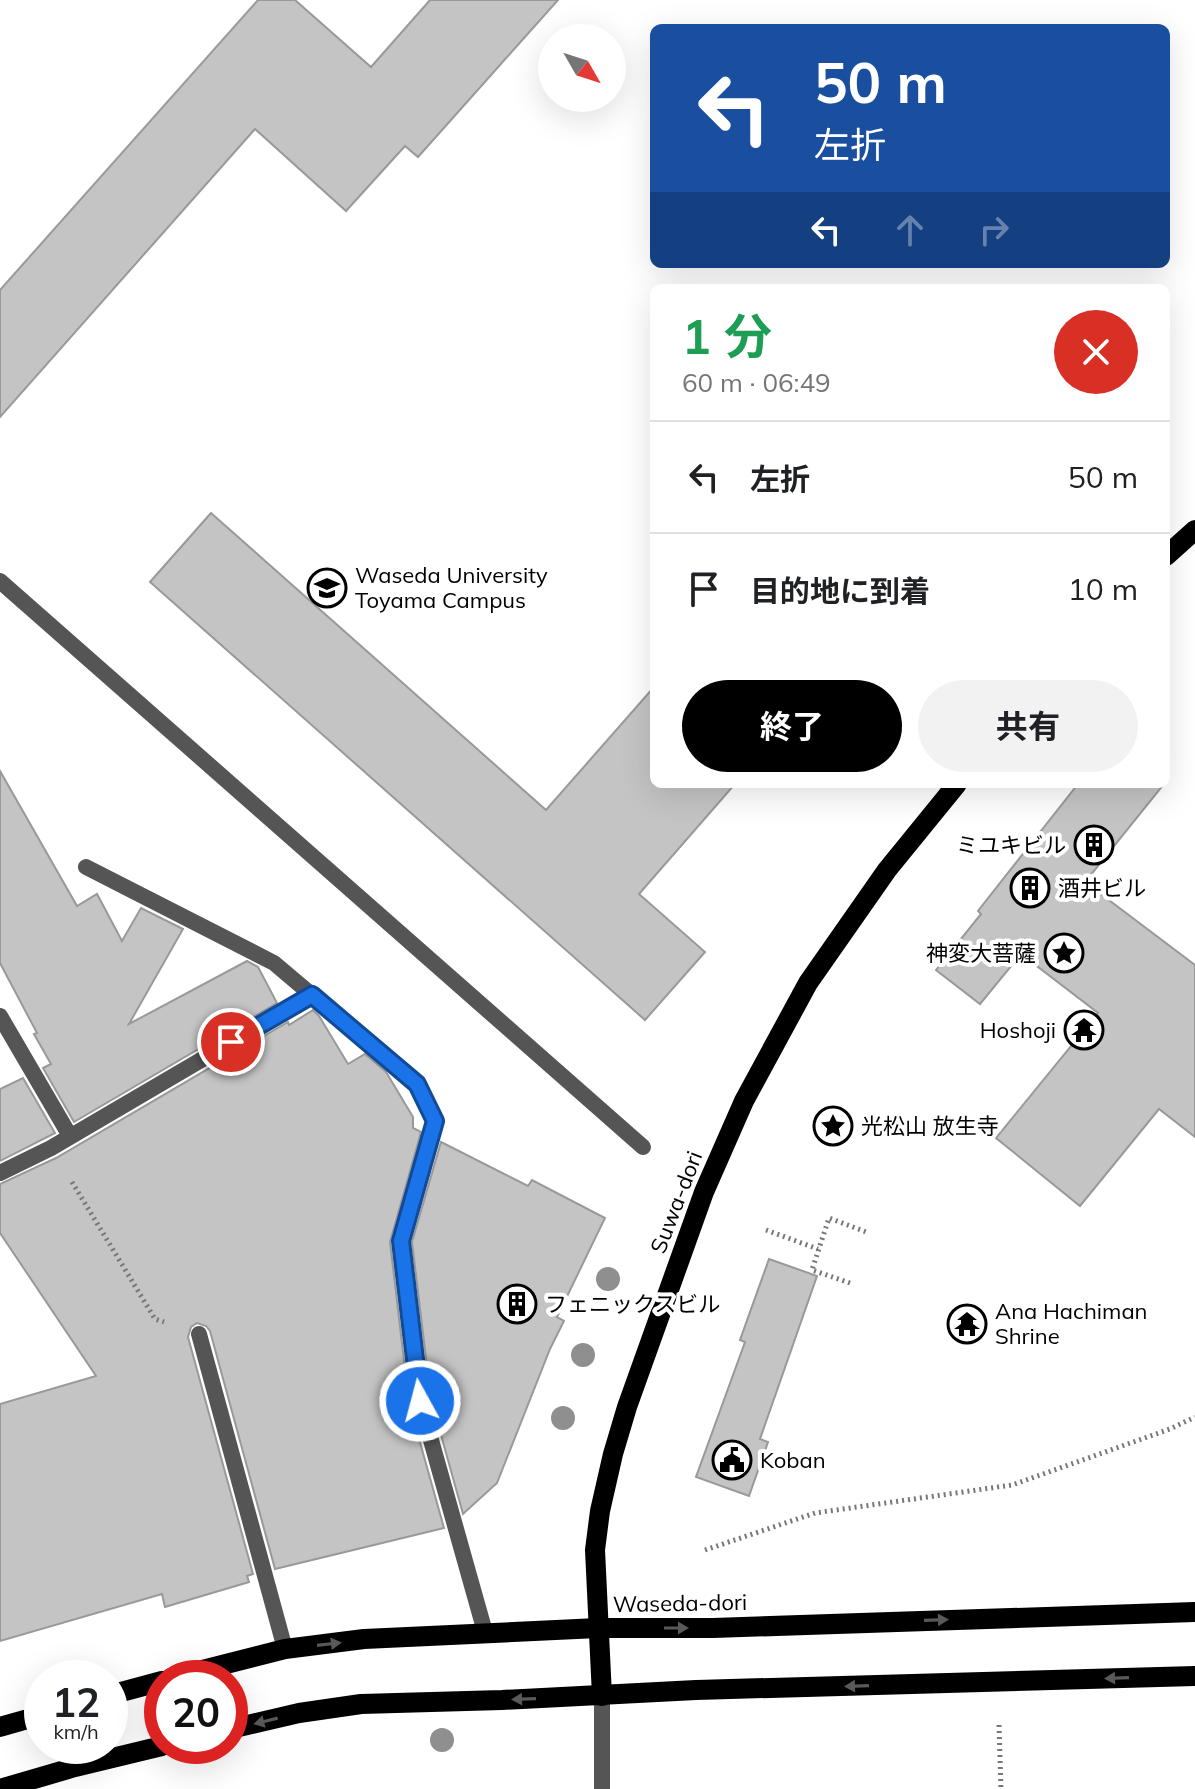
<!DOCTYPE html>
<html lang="ja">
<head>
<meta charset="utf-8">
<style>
  body { margin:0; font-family:Mulish,"Noto Sans JP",sans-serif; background:#f2f2f2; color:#202124; height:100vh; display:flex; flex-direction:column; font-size:30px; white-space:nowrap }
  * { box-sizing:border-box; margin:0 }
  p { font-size:26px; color:#757577 }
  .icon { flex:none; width:44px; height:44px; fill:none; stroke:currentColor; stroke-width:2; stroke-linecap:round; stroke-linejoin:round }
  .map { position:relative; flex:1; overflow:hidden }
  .side { position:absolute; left:650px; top:284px; width:520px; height:504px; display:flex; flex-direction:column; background:#fff; border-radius:12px; box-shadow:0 8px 32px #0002 }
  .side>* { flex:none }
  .top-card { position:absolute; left:650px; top:24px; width:520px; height:244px; border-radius:12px; box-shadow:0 8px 32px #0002; background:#1a4fa0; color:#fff; overflow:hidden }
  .needle { width:52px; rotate:129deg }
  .fabs { position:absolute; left:538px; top:24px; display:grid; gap:16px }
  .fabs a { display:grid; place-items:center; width:88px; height:88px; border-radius:50%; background:#fff; box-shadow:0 8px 32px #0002; font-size:40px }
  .speed { position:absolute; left:24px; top:1660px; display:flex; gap:16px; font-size:40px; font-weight:700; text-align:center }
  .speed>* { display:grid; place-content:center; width:104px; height:104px; border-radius:50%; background:#fff; box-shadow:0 8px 32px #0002; line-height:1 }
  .speed small { font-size:20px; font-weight:400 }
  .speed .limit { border:12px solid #d22; background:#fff; color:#111 }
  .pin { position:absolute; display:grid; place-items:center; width:68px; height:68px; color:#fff; margin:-34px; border:4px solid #fff; border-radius:50%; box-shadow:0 2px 8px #0007 }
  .me { position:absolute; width:88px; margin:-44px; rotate:353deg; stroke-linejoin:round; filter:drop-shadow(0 0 6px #0008) }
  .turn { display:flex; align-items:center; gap:28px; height:168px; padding:0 32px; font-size:36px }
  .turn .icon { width:104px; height:104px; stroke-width:2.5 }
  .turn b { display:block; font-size:56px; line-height:68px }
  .lanes { display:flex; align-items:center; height:76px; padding:0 32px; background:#0003; justify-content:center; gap:40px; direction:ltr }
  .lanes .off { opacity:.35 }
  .round { display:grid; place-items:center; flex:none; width:84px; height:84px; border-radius:42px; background:#f2f2f2 }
  .summary { display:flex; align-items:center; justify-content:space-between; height:136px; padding:0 32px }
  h1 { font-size:48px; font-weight:700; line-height:60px; color:#1e9e55 }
  .action { display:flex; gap:16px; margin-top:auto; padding:16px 32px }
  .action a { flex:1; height:92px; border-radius:48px; background:#000; color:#fff; font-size:32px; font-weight:700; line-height:92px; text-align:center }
  .action a+a { background:#f2f2f2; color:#202124 }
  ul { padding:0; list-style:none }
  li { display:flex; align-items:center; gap:24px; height:112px; padding:0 32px; border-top:2px solid #e0e0e0 }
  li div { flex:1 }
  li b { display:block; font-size:30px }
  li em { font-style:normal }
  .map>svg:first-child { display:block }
</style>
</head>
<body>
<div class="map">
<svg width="1195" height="1789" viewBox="0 0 1195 1789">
  <rect width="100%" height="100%" fill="#fff"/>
  <g fill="#c4c4c4" stroke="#999" stroke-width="2">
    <path d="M258 0H295L371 67 430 0H558L418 157 405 146 346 211 255 129 0 417V290Z"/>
    <path d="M211 513 546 810 654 687V784H735L639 894 705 952 645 1020 150 582Z"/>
    <path d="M0 771 77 906 97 894 122 941 141 908 183 929 129 1024 247 961 258 967 277 1003 74 1122 43 1068 51 1064 34 1034 37 1033 0 963Z"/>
    <path d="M1078 784H1164L1085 882 1195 965V1137L1159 1109 1080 1206 996 1138 1098 1013 1021 954 980 1004 936 970 981 914 978 911Z"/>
    <path d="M313 1010 319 1016 348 1064 365 1054 386 1072 413 1117V1128L421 1132 390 1242 409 1403 444 1528 275 1569 210 1331 206 1326 197 1323 191 1327 188 1337 253 1574 247 1576 249 1582 165 1607 162 1594 0 1641V1404L96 1376 0 1233V1184L56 1158 288 1022 289 1025Z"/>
    <path d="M23 1078 55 1133 0 1161V1089Z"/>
    <path d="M441 1142 528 1186 532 1180 605 1218 557 1317 564 1321 550 1349 497 1483 463 1514 431 1399 412 1242Z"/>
    <path d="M769 1259 817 1276 760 1439 768 1442 749 1496 696 1477 745 1342 740 1340Z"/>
  </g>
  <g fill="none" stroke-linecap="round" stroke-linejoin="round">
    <g stroke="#777" stroke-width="5" stroke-dasharray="2 4" stroke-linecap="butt">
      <path d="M72 1182 155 1319 164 1322"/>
      <path d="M766 1230 818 1249"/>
      <path d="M850 1283 812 1270 829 1218 869 1233"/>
      <path d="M705 1550 815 1513 1012 1485 1170 1429 1195 1417"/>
      <path d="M999 1725 1001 1789"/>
    </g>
    <g stroke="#555" stroke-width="16">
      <path d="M86 867 274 963 417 1084 435 1121 401 1241 420 1401 485 1632"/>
      <path d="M0 1016 70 1136"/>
      <path d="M199 1334 285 1649"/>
    </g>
    <path stroke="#555" stroke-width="16" d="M0 581 643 1147"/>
    <g stroke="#555" stroke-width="16">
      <path d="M0 1173 51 1148 312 995"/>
      <path d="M602 1696V1789"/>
    </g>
    <g stroke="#000" stroke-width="20">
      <path d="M1166 556 1195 530"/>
      <path d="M171 1678 285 1649 364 1639 598 1628H713L1195 1612"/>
      <path d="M110 1695 162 1681"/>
      <path d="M602 1696 595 1550 600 1511 613 1454 627 1407 704 1192 744 1101 808 983 887 870 957 784"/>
      <path d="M0 1727 42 1715"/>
      <path d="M230 1729 299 1713 361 1704 502 1700 696 1690 1195 1676"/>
      <path d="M0 1789 75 1767 162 1746"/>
    </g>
  </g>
  <g fill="#8f8f8f">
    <circle cx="608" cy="1279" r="12"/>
    <circle cx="583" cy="1355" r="12"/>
    <circle cx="563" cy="1418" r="12"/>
    <circle cx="442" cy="1740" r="12"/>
  </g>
  <defs><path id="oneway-solid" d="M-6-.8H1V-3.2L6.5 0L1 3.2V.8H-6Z" transform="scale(2)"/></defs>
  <g fill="#595959">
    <use href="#oneway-solid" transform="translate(936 1620) rotate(-2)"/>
    <use href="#oneway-solid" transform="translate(676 1628)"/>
    <use href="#oneway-solid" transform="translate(329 1644) rotate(-7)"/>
    <use href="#oneway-solid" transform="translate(1117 1678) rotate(178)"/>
    <use href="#oneway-solid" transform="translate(857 1686) rotate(178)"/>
    <use href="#oneway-solid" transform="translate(524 1699) rotate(178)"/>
    <use href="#oneway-solid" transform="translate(266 1721) rotate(166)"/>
  </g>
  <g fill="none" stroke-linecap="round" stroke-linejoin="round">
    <defs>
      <path id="route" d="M231 1042 312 995 417 1084 435 1121 401 1241 420 1401"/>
    </defs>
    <use href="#route" stroke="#114b97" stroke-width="20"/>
    <use href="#route" stroke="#1a73e8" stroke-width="14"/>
  </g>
  <defs>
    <symbol id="university-ring" viewBox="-11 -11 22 22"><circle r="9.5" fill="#fff" stroke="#000" stroke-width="1.5"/><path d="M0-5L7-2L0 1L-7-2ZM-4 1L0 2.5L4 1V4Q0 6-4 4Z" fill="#000"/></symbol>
    <symbol id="building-ring" viewBox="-11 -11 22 22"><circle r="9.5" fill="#fff" stroke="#000" stroke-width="1.5"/><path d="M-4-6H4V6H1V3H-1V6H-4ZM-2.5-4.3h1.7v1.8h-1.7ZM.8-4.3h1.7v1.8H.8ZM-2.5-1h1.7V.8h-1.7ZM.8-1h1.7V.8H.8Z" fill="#000"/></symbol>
    <symbol id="sight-ring" viewBox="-11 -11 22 22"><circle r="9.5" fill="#fff" stroke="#000" stroke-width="1.5"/><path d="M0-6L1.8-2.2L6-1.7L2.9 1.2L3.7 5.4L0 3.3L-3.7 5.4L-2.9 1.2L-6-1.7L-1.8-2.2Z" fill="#000"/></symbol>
    <symbol id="temple-ring" viewBox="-11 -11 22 22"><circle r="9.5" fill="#fff" stroke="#000" stroke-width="1.5"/><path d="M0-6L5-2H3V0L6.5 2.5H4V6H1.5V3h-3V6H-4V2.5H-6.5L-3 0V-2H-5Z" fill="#000"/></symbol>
    <symbol id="civic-ring" viewBox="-11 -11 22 22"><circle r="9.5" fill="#fff" stroke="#000" stroke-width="1.5"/><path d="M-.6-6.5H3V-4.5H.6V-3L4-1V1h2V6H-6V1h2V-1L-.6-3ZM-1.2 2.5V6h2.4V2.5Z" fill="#000"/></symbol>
  </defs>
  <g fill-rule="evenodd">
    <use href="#university-ring" x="305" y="566" width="44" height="44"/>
    <use href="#building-ring" x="1072" y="823" width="44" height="44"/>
    <use href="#building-ring" x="1008" y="866" width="44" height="44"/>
    <use href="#sight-ring" x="1042" y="931" width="44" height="44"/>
    <use href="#temple-ring" x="1062" y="1008" width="44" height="44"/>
    <use href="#sight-ring" x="811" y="1104" width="44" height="44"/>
    <use href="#building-ring" x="495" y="1282" width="44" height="44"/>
    <use href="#temple-ring" x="945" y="1302" width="44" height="44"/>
    <use href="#civic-ring" x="710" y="1438" width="44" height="44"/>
  </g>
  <g text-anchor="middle" stroke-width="8" stroke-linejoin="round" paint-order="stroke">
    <g font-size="22" fill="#000" stroke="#fff" text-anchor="start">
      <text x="355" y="583">Waseda University<tspan x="355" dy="25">Toyama Campus</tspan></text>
      <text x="1066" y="853" text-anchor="end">ミユキビル</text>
      <text x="1058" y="896">酒井ビル</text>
      <text x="1036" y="961" text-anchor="end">神変大菩薩</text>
      <text x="1056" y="1038" text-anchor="end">Hoshoji</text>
      <text x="861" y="1134">光松山 放生寺</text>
      <text x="545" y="1312">フェニックスビル</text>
      <text x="995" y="1319">Ana Hachiman<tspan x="995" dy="25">Shrine</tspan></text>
      <text x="760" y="1468">Koban</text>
    </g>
    <g font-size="22" fill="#000" stroke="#fff">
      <text transform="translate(676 1202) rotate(-69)" y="8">Suwa-dori</text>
      <text transform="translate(680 1603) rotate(-1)" y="8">Waseda-dori</text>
    </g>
  </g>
</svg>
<div class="fabs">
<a><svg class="needle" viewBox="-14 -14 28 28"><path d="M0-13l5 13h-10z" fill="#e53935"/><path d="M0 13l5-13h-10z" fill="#757577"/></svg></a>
</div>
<div class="speed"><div>12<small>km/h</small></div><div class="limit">20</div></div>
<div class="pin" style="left:231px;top:1042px;background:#d93025"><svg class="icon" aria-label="arrive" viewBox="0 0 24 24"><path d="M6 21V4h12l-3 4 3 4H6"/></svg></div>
<svg class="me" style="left:420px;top:1401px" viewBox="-20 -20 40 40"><circle r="17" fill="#1a73e8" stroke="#fff" stroke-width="3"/><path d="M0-11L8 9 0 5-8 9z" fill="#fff"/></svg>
<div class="top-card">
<div class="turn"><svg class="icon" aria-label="left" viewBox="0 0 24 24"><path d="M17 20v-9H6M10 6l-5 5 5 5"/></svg><div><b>50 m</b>左折</div></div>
<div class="lanes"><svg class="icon" aria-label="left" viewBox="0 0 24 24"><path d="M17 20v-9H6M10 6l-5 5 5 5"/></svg><svg class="icon off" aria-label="ahead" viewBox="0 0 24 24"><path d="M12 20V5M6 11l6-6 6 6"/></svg><svg class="icon off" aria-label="right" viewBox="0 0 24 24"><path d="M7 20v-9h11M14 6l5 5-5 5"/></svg></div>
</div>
<section class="side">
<div class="summary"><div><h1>1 分</h1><p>60 m · 06:49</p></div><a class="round" style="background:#d93025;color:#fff"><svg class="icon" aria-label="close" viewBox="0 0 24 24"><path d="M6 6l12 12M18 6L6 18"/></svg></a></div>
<ul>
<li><svg class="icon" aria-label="left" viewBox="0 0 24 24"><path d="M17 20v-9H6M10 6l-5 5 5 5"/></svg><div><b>左折</b></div><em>50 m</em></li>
<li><svg class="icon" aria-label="arrive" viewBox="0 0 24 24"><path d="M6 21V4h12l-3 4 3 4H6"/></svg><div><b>目的地に到着</b></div><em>10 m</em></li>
</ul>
<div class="action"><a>終了</a><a>共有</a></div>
</section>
</div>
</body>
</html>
